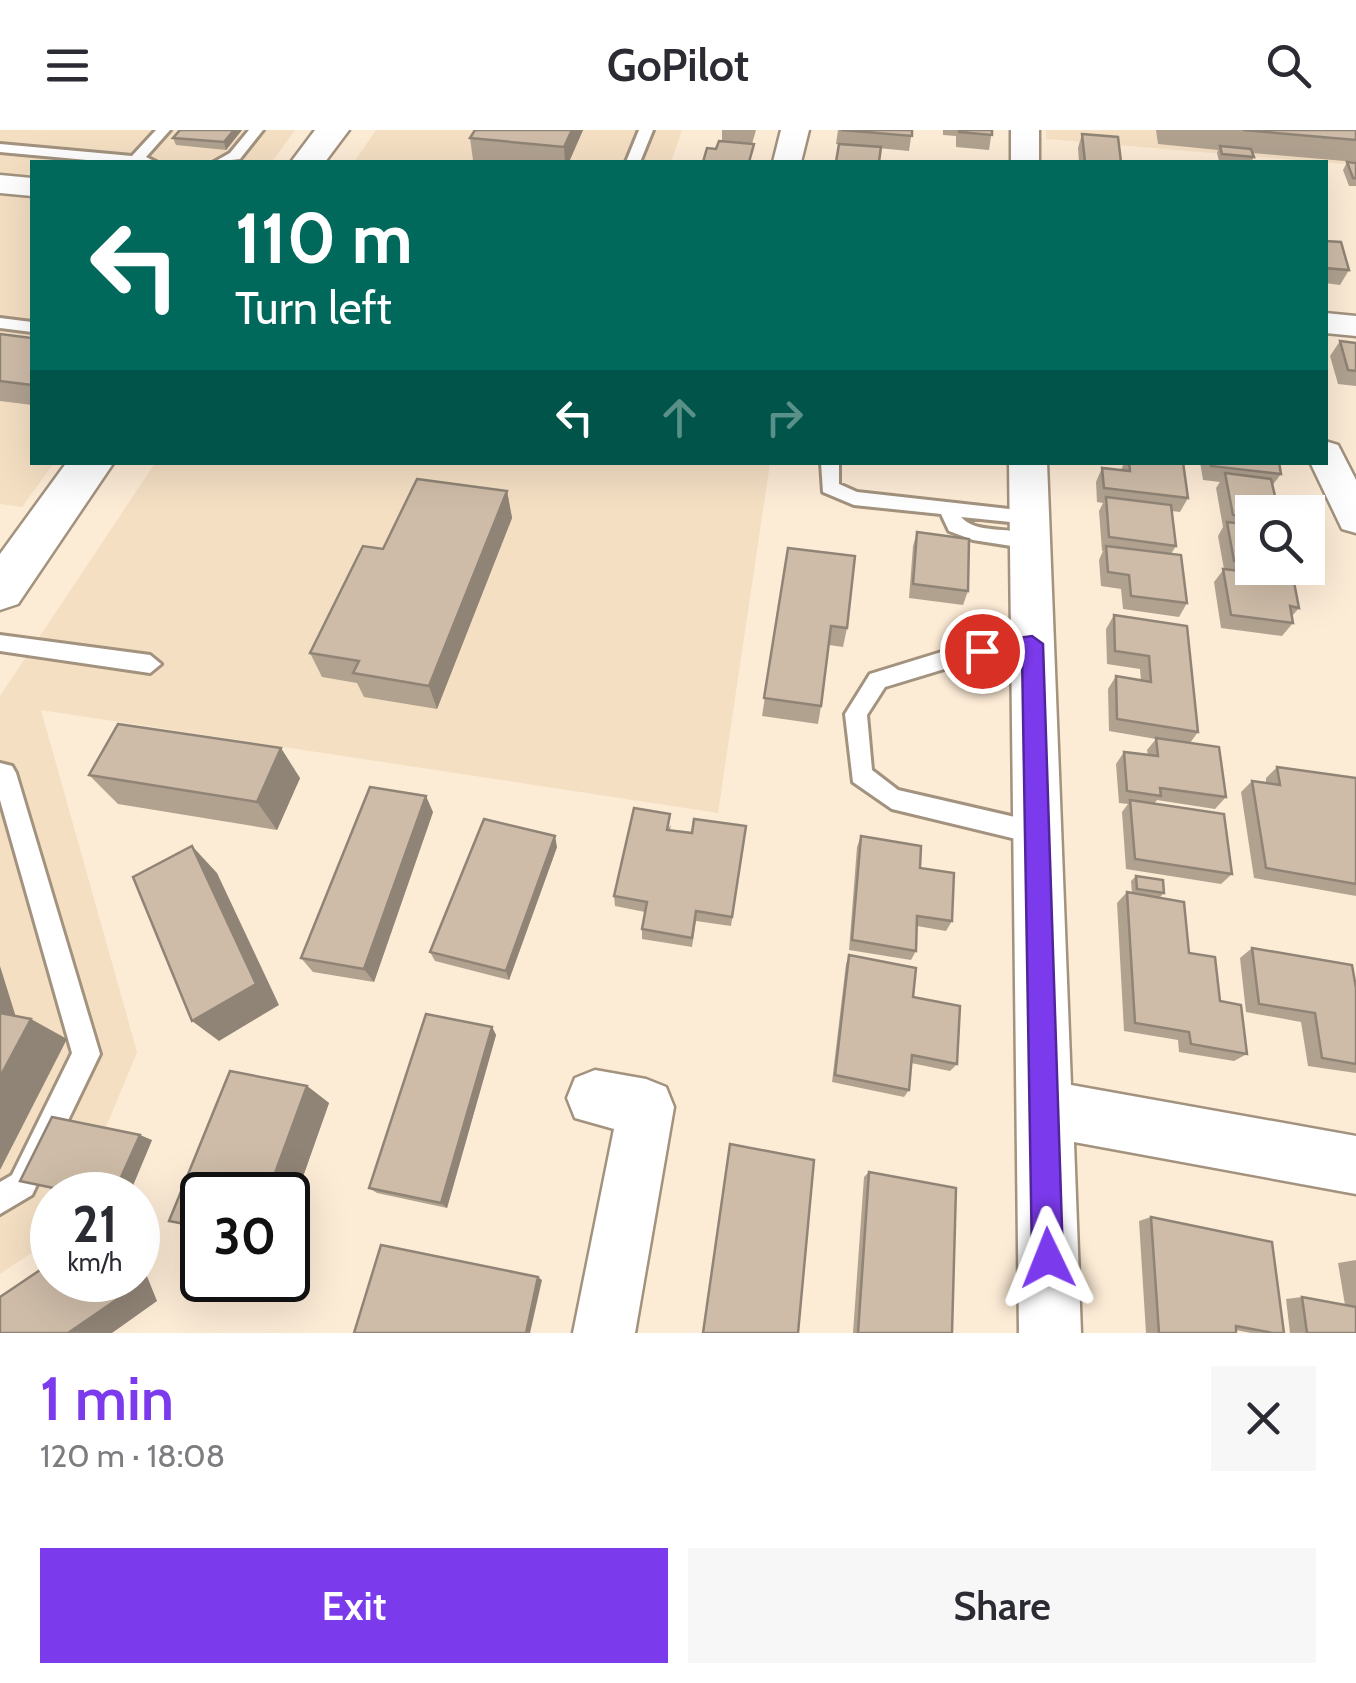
<!DOCTYPE html>
<html lang="en">
<head>
<meta charset="utf-8">
<style>
  body { margin:0; font-family:Cabin,sans-serif; background:#f7f7f7; color:#2b2b33; height:100vh; display:flex; flex-direction:column; font-size:38px; white-space:nowrap }
  * { box-sizing:border-box; margin:0 }
  p { font-size:32px; color:#7c7c81 }
  .icon { flex:none; width:55px; height:55px; fill:none; stroke:currentColor; stroke-width:2; stroke-linecap:round; stroke-linejoin:round }
  .map { position:relative; height:1203px; overflow:hidden }
  .sheet { display:flex; flex-direction:column; background:#fff; flex:1 }
  .sheet>* { flex:none }
  .banner { position:absolute; left:30px; top:30px; width:1298px; height:305px; border-radius:0px; box-shadow:0 10px 40px #0002; background:#00695c; color:#fff; overflow:hidden }
  .tools { position:absolute; left:1235px; top:365px; display:grid; gap:20px }
  .tools a { display:grid; place-items:center; width:90px; height:90px; border-radius:0px; background:#fff; box-shadow:0 10px 40px #0002; font-size:50px }
  .speed { position:absolute; left:30px; top:1042px; display:flex; gap:20px; font-size:50px; font-weight:700; text-align:center }
  .speed>* { display:grid; place-content:center; width:130px; height:130px; border-radius:50%; background:#fff; box-shadow:0 10px 40px #0002; line-height:1 }
  .speed small { font-size:25px; font-weight:400 }
  .speed .limit { border:5px solid #111; border-radius:15px; background:#fff; color:#111 }
  .pin { position:absolute; display:grid; place-items:center; width:85px; height:85px; color:#fff; margin:-42px; border:5px solid #fff; border-radius:50%; box-shadow:0 2px 10px #0007 }
  .me { position:absolute; width:110px; margin:-55px; rotate:358deg; stroke-linejoin:round; filter:drop-shadow(0 0 8px #0008) }
  .turn { display:flex; align-items:center; gap:35px; height:210px; padding:0 40px; font-size:45px }
  .turn .icon { width:130px; height:130px; stroke-width:2.5 }
  .turn b { display:block; font-size:70px; line-height:85px }
  .lanes { display:flex; align-items:center; height:95px; padding:0 40px; background:#0003; justify-content:center; gap:50px; direction:ltr }
  .lanes .off { opacity:.35 }
  .round { display:grid; place-items:center; flex:none; width:105px; height:105px; border-radius:0px; background:#f7f7f7 }
  .headline { display:flex; align-items:center; justify-content:space-between; height:170px; padding:0 40px }
  h1 { font-size:60px; font-weight:600; line-height:75px; color:#7c3aed }
  .primary-button { display:flex; gap:20px; margin-top:auto; padding:20px 40px }
  .primary-button a { flex:1; height:115px; border-radius:0px; background:#7c3aed; color:#fff; font-size:40px; font-weight:600; line-height:115px; text-align:center }
  .primary-button a+a { background:#f7f7f7; color:#2b2b33 }
  header { display:flex; justify-content:space-between; align-items:center; height:130px; padding:0 40px; background:#fff; font-size:45px; font-weight:600 }
  .map>svg:first-child { display:block }
</style>
</head>
<body>
<header><svg class="icon" aria-label="menu" viewBox="0 0 24 24"><path d="M4 6h16M4 12h16M4 18h16"/></svg>GoPilot<svg class="icon" aria-label="search" viewBox="0 0 24 24"><circle cx="10" cy="10" r="6"/><path d="M15 15l6 6"/></svg></header>
<div class="map">
<svg width="1356" height="1203" viewBox="0 0 1356 1203">
  <rect width="100%" height="100%" fill="#fcebd5"/>
  <g fill="#f4dfc3">
    <path d="M0 0H295L272 32H32V332L54 333 22 377 0 374Z"/>
    <path d="M376 0H682L671 32H354Z"/>
    <path d="M1046 0H1356V35L1046 9Z"/>
    <path d="M155 333H770L718 683 41 580 137 922 78 1065H52V1109L0 1144V566Z"/>
  </g>
  <g fill="none" stroke-linecap="round" stroke-linejoin="round">
    <defs>
      <g id="lane">
        <path d="M156 0H170L146 27 156 32H109L0 22V14L132 26Z"/>
        <path d="M249 0H263L240 29 214 32 230 23Z"/>
        <path d="M639 0H653L640 32H626Z"/>
        <path d="M0 188 32 192V202L0 198Z"/>
        <path d="M821 332H839V354L857 362 1036 382 1039 387 1029 394 961 387C980 408 1021 392 1040 412L1030 419 973 410 949 401 941 384 854 375 823 362Z"/>
        <path d="M0 505 150 525 161 534 150 543 0 521Z"/>
        <path d="M1032 506 1043 514 1040 520 961 534 885 557 867 585 872 640 898 660 1037 692 1045 695 1049 703 1045 711 1037 714 892 679 853 652 845 584 870 544 961 516Z"/>
        <path d="M0 633 12 636 16 643 100 924 32 1065 0 1084V1052L12 1045 72 923 0 670Z"/>
      </g>
      <g id="street">
        <path d="M781 0H809L801 32H773Z"/>
        <rect x="1011" y="0" width="28" height="32"/>
        <path d="M0 45 32 48V66L0 63Z"/>
        <path d="M1325 183 1356 186V206L1325 203Z"/>
        <path d="M1325 311 1338 315 1356 350V403L1342 399 1310 332H1325Z"/>
        <path d="M1009 332H1047L1071 955 1356 1006V1064L1074 1012 1081 1203H1019Z"/>
        <path d="M595 940 646 949 666 957 674 977 635 1203H573L614 999 575 988 567 968 575 948Z"/>
      </g>
      <g id="secondary">
        <path d="M315 0H349L325 32H291Z"/>
        <path d="M67 332H114L18 474 0 480V424Z"/>
      </g>
    </defs>
    <use href="#lane" stroke="#a2927e" stroke-width="6"/>
    <use href="#street" stroke="#a2927e" stroke-width="5"/>
    <use href="#secondary" stroke="#a2927e" stroke-width="5"/>
    <use href="#lane" fill="#fff" fill-rule="evenodd"/>
    <use href="#street" fill="#fff" fill-rule="evenodd"/>
    <use href="#secondary" fill="#fff" fill-rule="evenodd"/>
  </g>
  <g fill="#b1a290">
    <path d="M180 0H242L226 20 176 15 173 8Z"/>
    <path d="M583 0 569 32H504L473 30 470 8Z"/>
    <path d="M722 0H756L752 14 722 11Z"/>
    <path d="M838 0H912L909 21 836 14Z"/>
    <path d="M943 0H992L989 20 956 17V6L943 5Z"/>
    <path d="M1156 0H1356V32L1253 23 1254 27 1251 32 1219 31 1217 23 1218 20 1158 14Z"/>
    <path d="M1082 4 1121 32H1079L1078 18Z"/>
    <path d="M1347 32 1356 33V56H1349L1343 40Z"/>
    <path d="M1325 111 1349 140 1340 155 1325 153Z"/>
    <path d="M0 204 32 208V275L0 271Z"/>
    <path d="M1340 211 1356 213V256L1338 254 1330 226Z"/>
    <path d="M1120 332H1183L1188 368 1180 382 1172 381 1176 416 1171 424 1187 473 1179 487 1123 479 1121 459 1101 456 1099 430 1103 421H1102L1099 381 1103 373 1097 372 1096 352 1102 338 1121 340 1124 333Z"/>
    <path d="M1200 332H1279L1281 344 1252 382V438H1308L1309 441 1298 454H1294L1299 478 1292 486 1293 493 1282 506 1221 498 1214 452 1224 439 1218 406 1223 397 1216 358 1220 352 1203 350Z"/>
    <path d="M507 361 512 388 437 579 364 567 357 553 322 547 310 523 383 419Z"/>
    <path d="M917 402 968 461 963 475 909 468 913 416Z"/>
    <path d="M788 418 847 498 843 517 829 515 821 576 818 594 762 586Z"/>
    <path d="M1114 485 1187 496 1198 602 1190 613 1226 667 1215 679 1157 670 1154 674 1232 744 1221 754 1126 739 1122 682 1128 674 1119 673 1116 634 1124 622 1148 625 1147 620 1156 609 1109 601 1108 559 1116 546 1141 551 1140 539 1107 534 1106 499Z"/>
    <path d="M1277 637 1356 648V766L1254 748 1241 662 1252 651 1266 653V648Z"/>
    <path d="M89 645 300 648 277 700 118 674Z"/>
    <path d="M433 682 374 852 313 842 301 828Z"/>
    <path d="M671 695 670 700 692 703 746 696 731 796 696 791 692 817 642 809V799L645 782 615 776 614 766Z"/>
    <path d="M861 706 920 738 952 791 946 801 917 796 916 821 911 830 849 820 857 717Z"/>
    <path d="M557 717 509 850 435 831 430 822Z"/>
    <path d="M1136 746 1164 763 1159 768 1189 823 1220 871 1247 924 1234 931 1179 922 1178 910 1124 901 1117 773 1127 762 1132 763 1131 751Z"/>
    <path d="M1252 818 1356 858V943L1308 936 1301 892 1246 882 1240 828Z"/>
    <path d="M849 825 913 867 957 934 950 941 911 933 909 960 904 967 832 952 846 834Z"/>
    <path d="M492 897 496 905 447 1078 377 1063 369 1058Z"/>
    <path d="M230 941 307 956 329 973 288 1089V1065H202V1101L169 1091Z"/>
    <path d="M152 1010 129 1065H79L20 1051Z"/>
    <path d="M869 1042 952 1203H853L864 1047Z"/>
    <path d="M1151 1087 1284 1203H1251L1236 1200V1203H1146L1139 1091Z"/>
    <path d="M1356 1130V1203H1290L1286 1169 1302 1167 1345 1175 1338 1133Z"/>
  </g>
  <g fill="#908476">
    <path d="M234 0H242L226 20 224 12Z"/>
    <path d="M572 0H583L569 32H565L564 17Z"/>
    <path d="M507 361 512 388 437 579 429 556Z"/>
    <path d="M281 618 300 648 277 700 257 672Z"/>
    <path d="M426 666 433 682 374 852 364 839Z"/>
    <path d="M555 706 557 717 509 850 506 841Z"/>
    <path d="M192 716 217 743 279 875 219 911 192 891Z"/>
    <path d="M0 836 20 900 0 890Z"/>
    <path d="M31 889 67 909 0 1040V947Z"/>
    <path d="M492 897 496 905 447 1078 441 1073Z"/>
    <path d="M307 956 329 973 288 1089V1065H267Z"/>
    <path d="M140 1005 152 1010 129 1065H113Z"/>
    <path d="M138 1124 157 1171 112 1203H68L115 1150H138Z"/>
    <path d="M538 1147 542 1150 530 1203H526Z"/>
  </g>
  <g fill="#cebca8" stroke="#908476" stroke-width="2.5">
    <path d="M180 0H234L224 12 173 8Z"/>
    <path d="M475 0H572L564 17 470 8Z"/>
    <path d="M841 0H912V6Z"/>
    <path d="M959 0H992V5L959 2Z"/>
    <path d="M1243 0H1356V10Z"/>
    <path d="M1082 4 1118 7 1121 32H1085Z"/>
    <path d="M719 11 754 14 749 32H703L707 18 716 19Z"/>
    <path d="M839 14 881 17 879 32H836Z"/>
    <path d="M1220 16 1251 19 1254 27 1222 24Z"/>
    <path d="M1347 32 1356 33V48H1353Z"/>
    <path d="M1325 111 1341 112 1349 140 1325 138Z"/>
    <path d="M0 204 32 208V255L0 251Z"/>
    <path d="M1340 211 1356 213V241L1348 240Z"/>
    <path d="M1129 332H1183L1188 368 1104 358 1102 338 1130 341Z"/>
    <path d="M1211 332H1279L1281 344 1211 336Z"/>
    <path d="M1225 343 1271 349 1275 366 1303 369 1306 382H1252V388L1233 385Z"/>
    <path d="M417 349 507 361 429 556 353 543 359 531 310 523 363 416 383 419Z"/>
    <path d="M1106 367 1171 375 1176 416 1109 407Z"/>
    <path d="M1227 392 1252 395V434L1234 431Z"/>
    <path d="M917 402 969 409 968 461 913 454Z"/>
    <path d="M1106 416 1181 425 1187 473 1131 466 1129 445 1108 442Z"/>
    <path d="M788 418 855 426 847 498 831 496 821 576 764 568Z"/>
    <path d="M1308 433 1309 441 1284 438H1308Z"/>
    <path d="M1223 439 1293 447 1299 478 1290 476 1293 493 1231 485Z"/>
    <path d="M1114 485 1187 496 1198 602 1117 589 1116 546 1151 552 1149 526 1115 521Z"/>
    <path d="M118 594 281 618 257 672 89 645Z"/>
    <path d="M1156 608 1219 617 1226 667 1160 658 1161 666 1127 661 1124 622 1158 626Z"/>
    <path d="M1277 637 1356 648V754L1266 738 1252 651 1280 655Z"/>
    <path d="M370 657 426 666 364 839 301 828Z"/>
    <path d="M1130 670 1224 684 1232 744 1135 729Z"/>
    <path d="M634 678 670 684 667 700 692 703 694 689 746 696 732 787 696 781 692 808 642 799 647 772 614 766Z"/>
    <path d="M484 689 555 706 506 841 430 822Z"/>
    <path d="M861 706 921 716 920 738 954 743 952 791 917 786 916 821 852 810Z"/>
    <path d="M192 716 256 854 192 891 133 747Z"/>
    <path d="M1136 746 1163 750 1164 763 1137 759Z"/>
    <path d="M1127 762 1184 772 1189 823 1215 827 1220 871 1241 875 1247 924 1191 914 1189 902 1135 893Z"/>
    <path d="M1252 818 1352 835 1356 858V934L1322 928 1315 883 1259 874Z"/>
    <path d="M849 825 916 838 913 867 960 876 957 934 912 925 909 960 835 945Z"/>
    <path d="M0 883 31 889 0 947Z"/>
    <path d="M426 884 492 897 441 1073 369 1058Z"/>
    <path d="M230 941 307 956 267 1065H202V1097L169 1091Z"/>
    <path d="M52 987 140 1005 113 1065H87L20 1051Z"/>
    <path d="M730 1014 814 1030 798 1203H703Z"/>
    <path d="M869 1042 956 1058 952 1203H858Z"/>
    <path d="M1151 1087 1272 1112 1284 1203H1273L1236 1196V1203H1159Z"/>
    <path d="M381 1115 538 1147 526 1203H354Z"/>
    <path d="M52 1132V1150H115L122 1166 68 1203H0V1167Z"/>
    <path d="M1302 1167 1356 1177V1203H1307Z"/>
  </g>
  <path fill="#7c3aed" stroke="#51269a" stroke-width="2.5" d="M1032 506 1043 514 1063 1128 1059 1139 1048 1143 1037 1139 1032 1128 1022 524 982 530 971 521 982 513Z"/>
</svg>
<div class="tools">
<a><svg class="icon" aria-label="search" viewBox="0 0 24 24"><circle cx="10" cy="10" r="6"/><path d="M15 15l6 6"/></svg></a>
</div>
<div class="speed"><div>21<small>km/h</small></div><div class="limit">30</div></div>
<div class="pin" style="left:982px;top:521px;background:#d93025"><svg class="icon" aria-label="arrive" viewBox="0 0 24 24"><path d="M6 21V4h12l-3 4 3 4H6"/></svg></div>
<svg class="me" style="left:1048px;top:1128px" viewBox="-20 -20 40 40"><path d="M0-17L14 15 0 8-14 15z" fill="#7c3aed" stroke="#fff" stroke-width="4"/></svg>
<div class="banner">
<div class="turn"><svg class="icon" aria-label="left" viewBox="0 0 24 24"><path d="M17 20v-9H6M10 6l-5 5 5 5"/></svg><div><b>110 m</b>Turn left</div></div>
<div class="lanes"><svg class="icon" aria-label="left" viewBox="0 0 24 24"><path d="M17 20v-9H6M10 6l-5 5 5 5"/></svg><svg class="icon off" aria-label="ahead" viewBox="0 0 24 24"><path d="M12 20V5M6 11l6-6 6 6"/></svg><svg class="icon off" aria-label="right" viewBox="0 0 24 24"><path d="M7 20v-9h11M14 6l5 5-5 5"/></svg></div>
</div>
</div>
<section class="sheet">
<div class="headline"><div><h1>1 min</h1><p>120 m · 18:08</p></div><a class="round"><svg class="icon" aria-label="close" viewBox="0 0 24 24"><path d="M6 6l12 12M18 6L6 18"/></svg></a></div>
<div class="primary-button"><a>Exit</a><a>Share</a></div>
</section>
</body>
</html>
